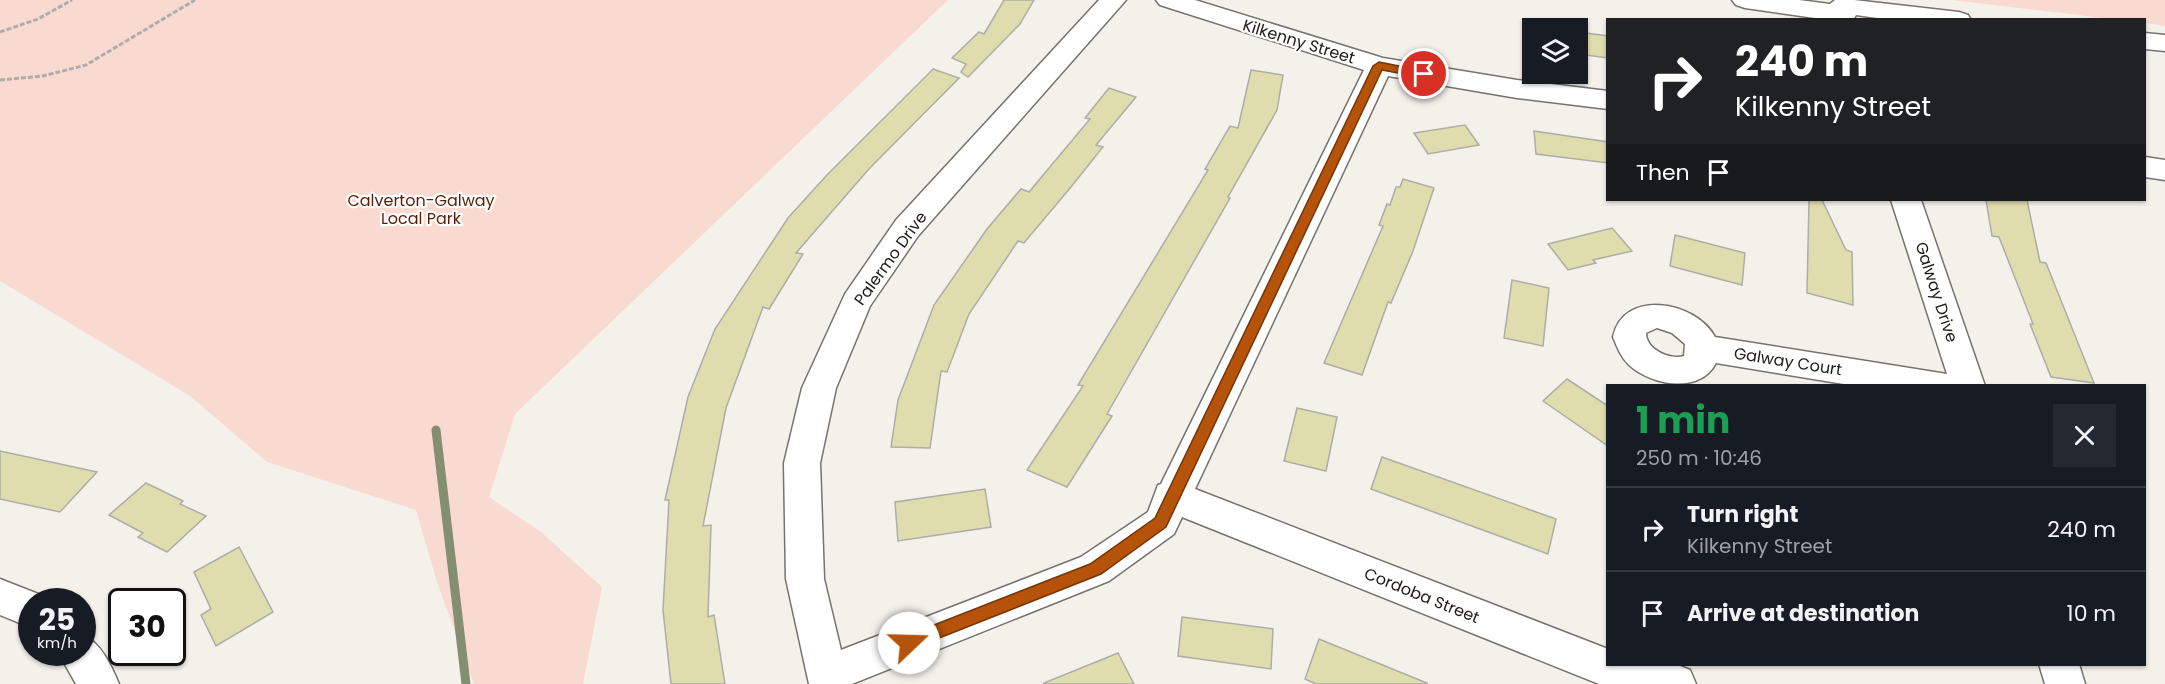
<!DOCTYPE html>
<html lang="en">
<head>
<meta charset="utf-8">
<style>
  body { margin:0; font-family:Poppins,sans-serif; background:#242831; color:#f1f3f6; height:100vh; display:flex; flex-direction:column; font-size:22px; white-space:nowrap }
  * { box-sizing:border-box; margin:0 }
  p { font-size:20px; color:#9ea1a6 }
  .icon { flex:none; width:33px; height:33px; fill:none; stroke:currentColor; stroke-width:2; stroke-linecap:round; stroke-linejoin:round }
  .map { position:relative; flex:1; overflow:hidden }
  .side { position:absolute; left:1606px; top:384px; width:540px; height:282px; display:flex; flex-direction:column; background:#171b24; border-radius:0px; box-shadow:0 2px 4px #0004 }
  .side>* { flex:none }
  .guide { position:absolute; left:1606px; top:18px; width:540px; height:183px; border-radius:0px; box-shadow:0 2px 4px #0004; background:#202124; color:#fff; overflow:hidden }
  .fabs { position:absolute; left:1522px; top:18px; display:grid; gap:12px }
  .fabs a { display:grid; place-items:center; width:66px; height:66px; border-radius:0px; background:#171b24; box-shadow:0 2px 4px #0004; font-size:30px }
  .speed { position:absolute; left:18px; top:588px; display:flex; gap:12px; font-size:30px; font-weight:700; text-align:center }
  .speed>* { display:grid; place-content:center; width:78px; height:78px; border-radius:50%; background:#171b24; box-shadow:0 2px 4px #0004; line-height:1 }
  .speed small { font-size:15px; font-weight:400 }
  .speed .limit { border:3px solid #111; border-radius:9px; background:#fff; color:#111 }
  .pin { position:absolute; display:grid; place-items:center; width:51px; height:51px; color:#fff; margin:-26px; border:3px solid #fff; border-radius:50%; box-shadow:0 2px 6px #0007 }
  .me { position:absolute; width:66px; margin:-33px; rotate:69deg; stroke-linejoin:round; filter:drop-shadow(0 0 4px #0008) }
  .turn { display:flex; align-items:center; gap:21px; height:126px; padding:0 30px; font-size:27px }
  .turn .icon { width:78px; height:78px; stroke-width:2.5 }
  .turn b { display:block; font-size:42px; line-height:51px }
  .then { display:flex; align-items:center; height:57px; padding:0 30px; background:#0003; gap:12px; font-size:22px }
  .round { display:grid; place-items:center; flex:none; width:63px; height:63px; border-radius:0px; background:#242831 }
  .summary { display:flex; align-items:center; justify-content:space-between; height:102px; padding:0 30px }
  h1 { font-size:36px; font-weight:700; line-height:45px; color:#1e9e55 }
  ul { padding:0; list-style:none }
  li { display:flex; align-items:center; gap:18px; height:84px; padding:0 30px; border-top:2px solid #363941 }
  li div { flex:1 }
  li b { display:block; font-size:22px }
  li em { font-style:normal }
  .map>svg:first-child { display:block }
</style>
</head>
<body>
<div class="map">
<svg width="2165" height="684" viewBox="0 0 2165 684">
  <rect width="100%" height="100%" fill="#f4f1eb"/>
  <g fill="#f9dad1">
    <path d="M0 0H948L515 414 489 497 540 531 602 587 583 684H474L437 582 416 510 267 462 190 396 0 281Z"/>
    <path d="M1951 0H2165V26L2145 23V20L2111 19Z"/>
  </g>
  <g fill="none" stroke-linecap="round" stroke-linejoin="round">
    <path stroke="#838f70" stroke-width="9" d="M436 430 466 684"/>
  </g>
  <g fill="#dfdcad" stroke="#adada8" stroke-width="1.5">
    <path d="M1004 0H1034L1020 24 968 77 961 72 966 64 952 58 979 32 984 34Z"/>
    <path d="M1578 32 1608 36V58L1578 54Z"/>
    <path d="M933 69 959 78 868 170 796 253 803 254 769 309 763 307 726 408 703 526 711 525 708 617 714 615 725 684H671L663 610 669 500H665L688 397 715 329 788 218 826 176Z"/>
    <path d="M1251 70 1283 75 1277 110 1228 197 1230 198 1107 414 1112 416 1067 487 1027 470 1083 386 1078 385 1208 170 1205 169 1230 126 1238 128Z"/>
    <path d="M1109 88 1136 97 1096 145 1103 147 1071 187 1024 243 1018 241 969 314 947 372 941 371 930 448 891 447 898 400 934 305 987 229 1021 189 1029 192 1090 119 1085 118Z"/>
    <path d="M1465 125 1479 145 1428 154 1414 133Z"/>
    <path d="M1534 131 1608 142V163L1536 154Z"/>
    <path d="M1403 179 1434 188 1413 251 1391 303 1388 302 1362 375 1324 363 1383 226 1379 225 1387 204 1390 205 1396 187H1400Z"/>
    <path d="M1809 200H1822L1846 250 1852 252 1853 305 1807 293Z"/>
    <path d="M1986 200H2027L2040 262 2046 263 2094 383 2051 377 2030 324H2033L1999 237 1992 236Z"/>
    <path d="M1612 228 1632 251 1593 260 1596 263 1568 270 1548 244Z"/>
    <path d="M1675 235 1745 253 1742 285 1670 266Z"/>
    <path d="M1512 280 1549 288 1543 346 1504 338Z"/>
    <path d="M1567 379 1608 406V446L1543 401Z"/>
    <path d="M1297 408 1337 417 1326 471 1284 461Z"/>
    <path d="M0 451 97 472 60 512 0 499Z"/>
    <path d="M1382 457 1556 519 1548 554 1371 489Z"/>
    <path d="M146 483 183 501 180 504 206 516 167 552 138 537 143 533 109 515Z"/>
    <path d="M985 489 991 527 898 541 895 502Z"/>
    <path d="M239 547 273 612 216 646 201 615 211 609 194 572Z"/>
    <path d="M1182 617 1273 629 1271 669 1178 656Z"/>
    <path d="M1319 639 1427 683V684H1316L1305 679Z"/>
    <path d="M1118 653 1134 684H1044V683Z"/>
  </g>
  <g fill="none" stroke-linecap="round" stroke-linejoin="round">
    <defs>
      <g id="minor">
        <path d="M1099 0H1126L918 236 870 306 836 388 820 463 824 579 841 650 1081 557 1148 512 1158 485 1161 484 1364 70 1160 5 1156 0H1195L1383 58 1517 80 1608 91V109L1517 98 1388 76 1195 489 1608 649V664H1675L1690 670 1696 684H1599L1182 517 1174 534 1109 581 852 684H809L786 579 784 463 802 388 845 294 896 220Z"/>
        <path d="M1732 0H1799L1830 4 1835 0H1854L1959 12 1968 15 1971 20H1891L1856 15 1853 20H1829L1745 8 1736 5Z"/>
        <path d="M2145 33 2165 35V51L2145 49Z"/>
        <path d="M2145 157 2165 160V180L2145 177Z"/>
        <path d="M1891 200H1921L1985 386H1856L1716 363C1700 394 1652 386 1629 365 1621 357 1617 347 1613 337 1623 288 1696 301 1715 337L1947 374ZM1657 328 1672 333 1685 344 1684 356C1670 360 1646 350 1646 333Z"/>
        <path d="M0 579 46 597 48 602H32V628L0 615Z"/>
        <path d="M82 635C101 642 112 667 119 684H76L58 652H82Z"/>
        <path d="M2039 664H2079L2085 684H2045Z"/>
      </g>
    </defs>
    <use href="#minor" stroke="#76736f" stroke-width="3"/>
    <g stroke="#b0ada9" stroke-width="3" stroke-dasharray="5 2" stroke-linecap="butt">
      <path d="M0 32 38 19 72 0"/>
      <path d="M0 80 43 76 86 65 195 0"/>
    </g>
    <use href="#minor" fill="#fff" fill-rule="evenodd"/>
  </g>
  <path fill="#b45309" stroke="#753606" stroke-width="1.5" d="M1379 62 1424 71 1430 74 1424 78 1382 70 1166 527 1101 574 909 650 903 648 901 643 903 637 1090 564 1155 518 1373 66Z"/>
  <g text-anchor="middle" stroke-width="4.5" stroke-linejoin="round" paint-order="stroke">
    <g font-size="16" fill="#1c1b19" stroke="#fffefd">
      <text transform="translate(1299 41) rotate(17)" y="6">Kilkenny Street</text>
      <text transform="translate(890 258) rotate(-54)" y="6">Palermo Drive</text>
      <text transform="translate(1937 292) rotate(72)" y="6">Galway Drive</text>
      <text transform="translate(1788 361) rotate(9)" y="6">Galway Court</text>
      <text transform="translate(1422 595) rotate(22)" y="6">Cordoba Street</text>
    </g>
    <g font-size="16" fill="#591e09" stroke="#fffefd">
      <text x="421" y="206">Calverton-Galway<tspan x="421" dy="18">Local Park</tspan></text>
    </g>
  </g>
</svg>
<div class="fabs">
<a><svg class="icon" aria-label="layers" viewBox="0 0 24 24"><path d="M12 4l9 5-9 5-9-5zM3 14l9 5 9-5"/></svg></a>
</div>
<div class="speed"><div>25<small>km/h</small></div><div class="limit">30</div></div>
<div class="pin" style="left:1424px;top:74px;background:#d93025"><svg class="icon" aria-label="arrive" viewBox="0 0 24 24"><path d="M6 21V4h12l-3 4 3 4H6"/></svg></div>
<svg class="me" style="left:909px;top:643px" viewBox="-20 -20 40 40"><circle r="19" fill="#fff"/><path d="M0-13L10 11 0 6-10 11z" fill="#b45309"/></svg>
<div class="guide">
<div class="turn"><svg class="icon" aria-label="right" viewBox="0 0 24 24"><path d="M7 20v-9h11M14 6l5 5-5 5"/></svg><div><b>240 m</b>Kilkenny Street</div></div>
<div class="then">Then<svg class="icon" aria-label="arrive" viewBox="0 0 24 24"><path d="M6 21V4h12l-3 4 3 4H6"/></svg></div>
</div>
<section class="side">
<div class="summary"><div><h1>1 min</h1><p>250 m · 10:46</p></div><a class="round"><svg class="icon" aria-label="close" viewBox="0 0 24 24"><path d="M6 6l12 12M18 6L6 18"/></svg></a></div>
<ul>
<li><svg class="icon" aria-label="right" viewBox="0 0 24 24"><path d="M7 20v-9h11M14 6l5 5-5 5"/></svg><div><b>Turn right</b><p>Kilkenny Street</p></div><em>240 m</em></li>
<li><svg class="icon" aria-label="arrive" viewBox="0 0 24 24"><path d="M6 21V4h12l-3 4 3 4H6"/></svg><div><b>Arrive at destination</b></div><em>10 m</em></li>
</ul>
</section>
</div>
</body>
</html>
